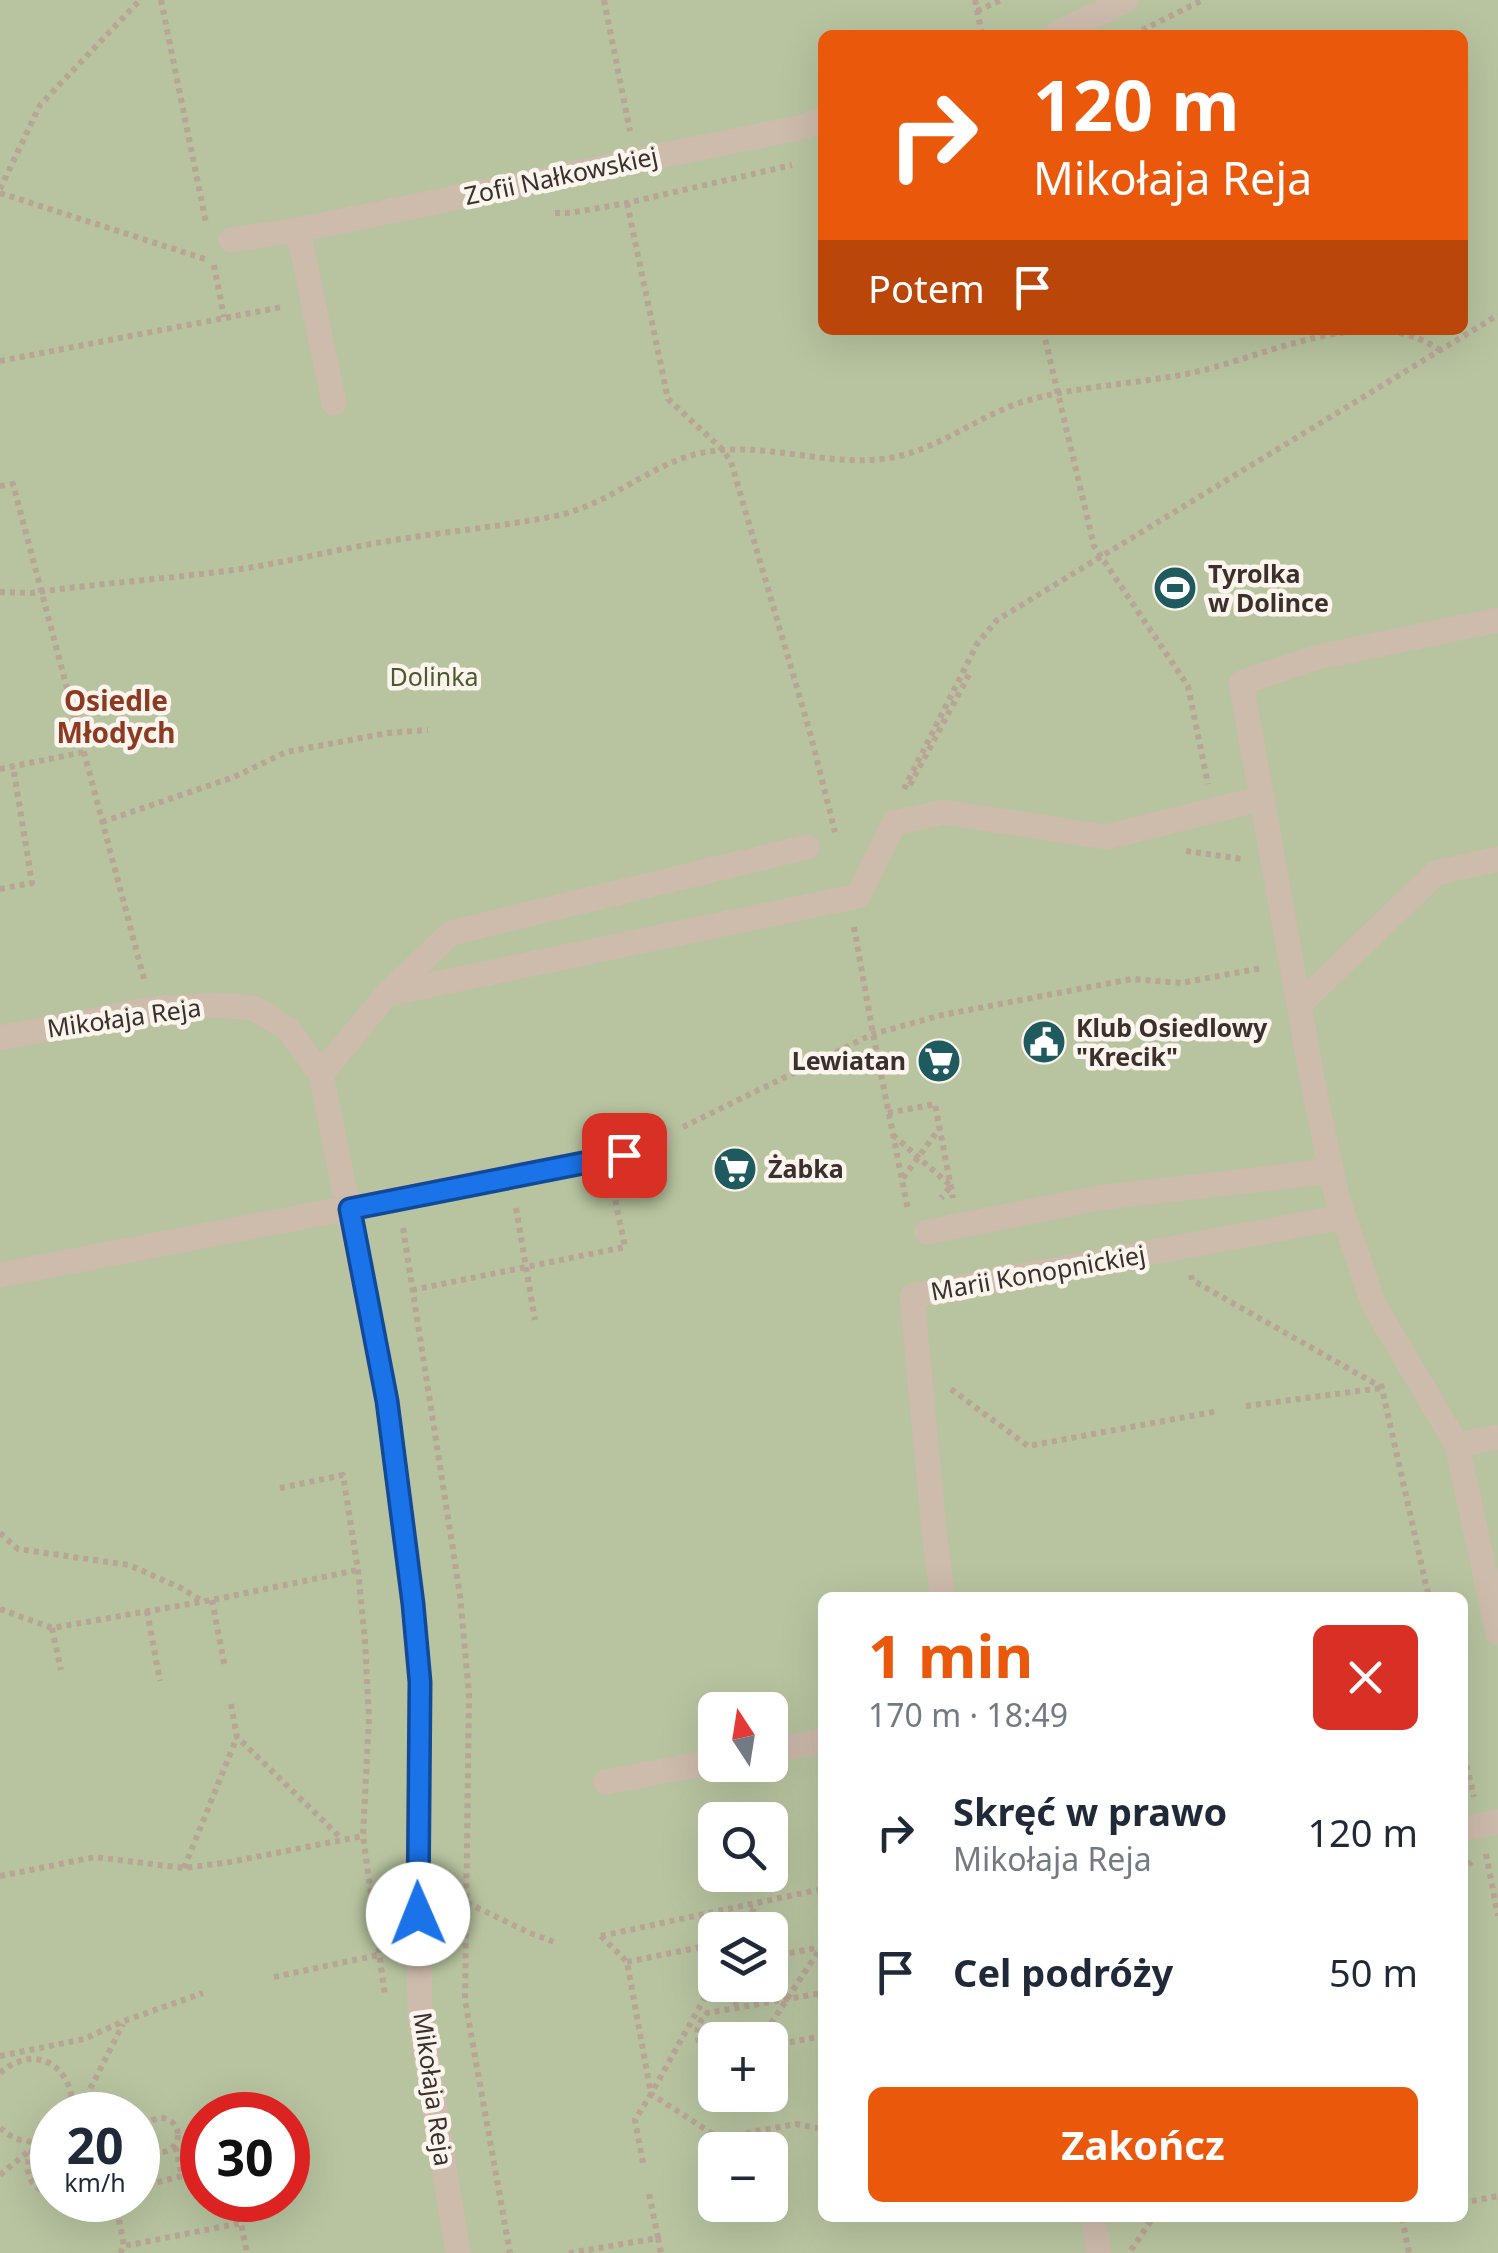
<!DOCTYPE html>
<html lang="pl">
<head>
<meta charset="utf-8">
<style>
  body { margin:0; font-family:"Noto Sans",sans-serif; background:#f2f2f3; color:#1f2937; height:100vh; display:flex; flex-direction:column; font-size:38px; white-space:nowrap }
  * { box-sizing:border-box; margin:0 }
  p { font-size:32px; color:#747a83 }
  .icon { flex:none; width:55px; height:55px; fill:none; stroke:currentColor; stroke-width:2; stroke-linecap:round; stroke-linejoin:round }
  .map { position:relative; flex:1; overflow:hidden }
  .drawer { position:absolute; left:818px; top:1592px; width:650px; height:630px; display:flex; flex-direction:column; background:#fff; border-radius:15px; box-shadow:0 10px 40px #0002 }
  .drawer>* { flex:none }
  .top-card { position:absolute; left:818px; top:30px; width:650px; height:305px; border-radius:15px; box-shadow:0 10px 40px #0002; background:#ea580c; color:#fff; overflow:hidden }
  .needle { width:65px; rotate:348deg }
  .fabs { position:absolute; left:698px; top:1692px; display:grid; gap:20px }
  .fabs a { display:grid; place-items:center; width:90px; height:90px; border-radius:15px; background:#fff; box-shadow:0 10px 40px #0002; font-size:50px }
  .speed { position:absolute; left:30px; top:2092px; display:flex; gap:20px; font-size:50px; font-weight:700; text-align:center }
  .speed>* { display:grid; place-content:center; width:130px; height:130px; border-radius:50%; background:#fff; box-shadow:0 10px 40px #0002; line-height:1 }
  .speed small { font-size:25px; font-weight:400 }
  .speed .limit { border:15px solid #d22; background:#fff; color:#111 }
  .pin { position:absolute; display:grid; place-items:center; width:85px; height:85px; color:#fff; margin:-42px; border-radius:20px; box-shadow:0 5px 15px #0006 }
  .me { position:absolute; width:110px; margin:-55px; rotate:359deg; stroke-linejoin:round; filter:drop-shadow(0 0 8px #0008) }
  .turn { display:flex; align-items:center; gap:35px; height:210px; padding:0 50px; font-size:45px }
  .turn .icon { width:130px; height:130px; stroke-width:2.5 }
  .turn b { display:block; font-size:70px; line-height:85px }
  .then { display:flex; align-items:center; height:95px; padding:0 50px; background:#0003; gap:20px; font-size:38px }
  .round { display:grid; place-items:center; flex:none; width:105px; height:105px; border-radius:15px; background:#f2f2f3 }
  .overview { display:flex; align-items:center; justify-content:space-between; height:170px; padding:0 50px }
  h1 { font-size:60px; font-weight:700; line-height:75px; color:#ea580c }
  .primary-button { display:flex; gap:20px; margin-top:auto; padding:20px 50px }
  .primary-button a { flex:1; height:115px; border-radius:15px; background:#ea580c; color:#fff; font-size:40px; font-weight:700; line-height:115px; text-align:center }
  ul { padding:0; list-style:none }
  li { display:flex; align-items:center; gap:30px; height:140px; padding:0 50px }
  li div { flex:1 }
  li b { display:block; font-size:38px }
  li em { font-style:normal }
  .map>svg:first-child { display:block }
</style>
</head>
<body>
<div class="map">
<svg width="1498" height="2253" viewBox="0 0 1498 2253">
  <rect width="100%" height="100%" fill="#f4ebe1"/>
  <path fill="#b8c4a0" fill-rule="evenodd" d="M0 0H1498V2253H0ZM822 35H1462V330H822ZM822 1598H1462V2218H822ZM715 1710H770V1765H715ZM715 1820H770V1875H715ZM715 1930H770V1985H715ZM715 2040H770V2095H715ZM52 2115H138V2200H52ZM202 2115H288V2200H202ZM715 2150H770V2205H715Z"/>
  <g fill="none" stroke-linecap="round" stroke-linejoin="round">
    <g stroke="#b9a596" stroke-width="6" stroke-dasharray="5 5" stroke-linecap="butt">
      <path d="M161 0 206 223"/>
      <path d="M604 0 630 131"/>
      <path d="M975 0 982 35"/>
      <path d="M977 11 1001 0"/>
      <path d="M1142 30 1203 0"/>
      <path d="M0 189 40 105 140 0"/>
      <path d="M0 193 208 260"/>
      <path d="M627 203 668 399 723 450 731 462 811 736 835 832"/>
      <path d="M555 213H570L627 203 792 165"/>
      <path d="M214 265 224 317"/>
      <path d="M1043 330 1094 546 1188 686 1208 784"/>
      <path d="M0 361 282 307"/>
      <path d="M0 486 13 484 144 979"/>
      <path d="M0 592 31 593C99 583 167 579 234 570 284 563 333 550 383 542 440 532 499 527 555 516 608 506 651 463 701 453 763 440 827 468 889 458 940 450 981 413 1029 400 1080 386 1134 384 1186 374 1261 360 1370 299 1441 351"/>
      <path d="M0 769 84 752"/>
      <path d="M910 785 971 671"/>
      <path d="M904 789 977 644 997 620 1498 315"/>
      <path d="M102 822 234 777 286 752 388 733 428 730"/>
      <path d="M1186 851 1243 859"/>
      <path d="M0 889 32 883 13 766"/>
      <path d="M854 927 873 1034 908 1210"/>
      <path d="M888 1113 935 1104 953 1198"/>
      <path d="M683 1127 873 1034 942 1015 1132 979 1181 983 1262 968"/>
      <path d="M893 1135 951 1186 941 1198"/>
      <path d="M903 1178 939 1129"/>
      <path d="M516 1208 535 1320"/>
      <path d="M403 1228 460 1595 469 1694 465 2000 510 2253"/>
      <path d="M1191 1275 1192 1280 1381 1387"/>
      <path d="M412 1290 625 1247 613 1189"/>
      <path d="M1381 1384 1429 1598"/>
      <path d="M951 1389 1028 1446 1218 1411"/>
      <path d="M1246 1406 1381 1388"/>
      <path d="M280 1488 343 1475 358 1570 365 1641 369 1718 363 1836 385 1996"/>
      <path d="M0 1533 18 1549 129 1565 181 1588 202 1601"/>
      <path d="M212 1600 225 1668"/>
      <path d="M0 1609 52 1628 212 1600 358 1570"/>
      <path d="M147 1611 160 1681"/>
      <path d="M52 1628 61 1670"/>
      <path d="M231 1704 237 1737 342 1839"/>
      <path d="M1462 1746 1474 1797"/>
      <path d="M1486 1854 1498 1916"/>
      <path d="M184 1868 237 1737"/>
      <path d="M1462 1873 1474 1858"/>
      <path d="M0 1876 95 1857 184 1868 230 1862 363 1836"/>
      <path d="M449 1894 530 1933 557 1943"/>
      <path d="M742 1930 756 1905"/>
      <path d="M601 1936 627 1962 651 2094 635 2120 643 2163"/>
      <path d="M601 1936 822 1889"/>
      <path d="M770 1957 821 1947"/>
      <path d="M627 1962 715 1944"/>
      <path d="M274 1977 378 1955"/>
      <path d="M715 1979 651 2094 719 2138 796 2124 822 2129"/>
      <path d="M724 1985C725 1995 732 2003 742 2005"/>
      <path d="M760 2040 822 1946"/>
      <path d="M770 2046 822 2036"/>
      <path d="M715 2054C694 2047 692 2028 707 2013L822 1993"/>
      <path d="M0 2056 84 2039 124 2021 203 1993"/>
      <path d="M0 2073C36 2041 76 2068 72 2113"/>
      <path d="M78 2109 94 2110 99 2115"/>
      <path d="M72 2112 87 2095 123 2024"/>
      <circle cx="161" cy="2135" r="17"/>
      <path d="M0 2128C16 2142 33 2146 52 2136"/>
      <path d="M38 2142C20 2162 26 2188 52 2195"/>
      <path d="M0 2175 30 2150"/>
      <path d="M138 2187 182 2176 175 2145"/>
      <path d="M649 2194 658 2238"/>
      <path d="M115 2200 124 2246"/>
      <path d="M1462 2203 1498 2196"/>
      <path d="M1402 2218 1409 2253"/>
      <path d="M1131 2250 1153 2218"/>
      <path d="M120 2253 124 2246 241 2223 247 2253"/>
      <path d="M569 2253 658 2238 661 2253"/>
    </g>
    <g stroke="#cdbbac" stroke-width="25">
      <path d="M1054 35 1126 0"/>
      <path d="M298 230 334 403"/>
      <path d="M231 240 298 230 802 127 822 120"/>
      <path d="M1498 620 1318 657 1241 683 1315 1094 1337 1197 1374 1305 1457 1445 1498 1633"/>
      <path d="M387 994 451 933 807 847"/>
      <path d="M1299 1005 1436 873 1498 859"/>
      <path d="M0 1038 152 1009 215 1005 254 1008 288 1029 321 1074 387 1401 413 1604 420 1683 418 1878 420 2018 458 2253"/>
      <path d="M321 1074 387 994 858 896 894 823 943 812 1106 837 1263 798"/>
      <path d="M927 1232 1098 1198 1331 1171"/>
      <path d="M0 1275 624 1155 659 1139"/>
      <path d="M1457 1445 1498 1437"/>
      <path d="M943 1598 935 1540 912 1296 1344 1217"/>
      <path d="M770 1751 822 1741"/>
      <path d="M606 1782 715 1761"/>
      <path d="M1462 1829 1498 1822"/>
      <path d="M1093 2218 1099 2253"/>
    </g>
  </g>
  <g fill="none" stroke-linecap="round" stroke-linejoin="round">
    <defs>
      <path id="route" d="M418 1914 420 1682 413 1604 387 1401 350 1209 624 1155"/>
    </defs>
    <use href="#route" stroke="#114b97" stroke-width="25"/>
    <use href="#route" stroke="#1a73e8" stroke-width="18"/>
  </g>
  <defs>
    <symbol id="stadium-disc" viewBox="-11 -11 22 22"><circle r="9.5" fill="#1f5a5e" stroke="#fbf5ee"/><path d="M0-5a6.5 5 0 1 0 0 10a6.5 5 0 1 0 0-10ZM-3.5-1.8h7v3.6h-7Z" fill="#fff"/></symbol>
    <symbol id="civic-disc" viewBox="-11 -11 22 22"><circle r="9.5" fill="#1f5a5e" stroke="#fbf5ee"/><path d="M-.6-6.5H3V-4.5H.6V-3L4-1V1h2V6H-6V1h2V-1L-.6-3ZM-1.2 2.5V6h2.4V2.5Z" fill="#fff"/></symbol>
    <symbol id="supermarket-disc" viewBox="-11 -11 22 22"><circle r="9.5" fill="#1f5a5e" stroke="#fbf5ee"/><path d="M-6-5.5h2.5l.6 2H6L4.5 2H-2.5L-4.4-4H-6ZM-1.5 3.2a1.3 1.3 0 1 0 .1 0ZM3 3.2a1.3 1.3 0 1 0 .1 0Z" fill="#fff"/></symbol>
  </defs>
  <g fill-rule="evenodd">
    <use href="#stadium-disc" x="1150" y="563" width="50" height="50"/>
    <use href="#civic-disc" x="1019" y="1017" width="50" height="50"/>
    <use href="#supermarket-disc" x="914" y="1036" width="50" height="50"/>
    <use href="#supermarket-disc" x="710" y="1144" width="50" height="50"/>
  </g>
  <g text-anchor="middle" stroke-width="9" stroke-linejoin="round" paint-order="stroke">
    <g font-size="25" fill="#3b302b" stroke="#fbf5ee">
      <text transform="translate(561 176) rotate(-12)" y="9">Zofii Nałkowskiej</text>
      <text transform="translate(124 1018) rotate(-8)" y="9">Mikołaja Reja</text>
      <text transform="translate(1038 1273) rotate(-10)" y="9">Marii Konopnickiej</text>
      <text transform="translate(433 2089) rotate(82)" y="9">Mikołaja Reja</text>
    </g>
    <g font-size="25" font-weight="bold" fill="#3b302b" stroke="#fbf5ee" text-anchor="start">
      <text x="1208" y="583">Tyrolka<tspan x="1208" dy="29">w Dolince</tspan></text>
      <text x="1076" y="1037">Klub Osiedlowy<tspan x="1076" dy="29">"Krecik"</tspan></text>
      <text x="906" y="1070" text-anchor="end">Lewiatan</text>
      <text x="768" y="1178">Żabka</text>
    </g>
    <g font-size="25" fill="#4a5a2e" stroke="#fbf5ee">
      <text x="434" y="686">Dolinka</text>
    </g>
    <g font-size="28" font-weight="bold" fill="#8c3b22" stroke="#fbf5ee">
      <text x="116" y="711">Osiedle<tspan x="116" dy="32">Młodych</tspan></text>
    </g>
  </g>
</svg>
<div class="fabs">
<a><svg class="needle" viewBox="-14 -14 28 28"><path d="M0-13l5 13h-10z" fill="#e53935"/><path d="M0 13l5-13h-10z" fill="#747a83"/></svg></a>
<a><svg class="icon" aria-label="search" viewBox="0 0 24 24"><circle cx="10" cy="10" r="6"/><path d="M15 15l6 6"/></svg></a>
<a><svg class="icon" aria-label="layers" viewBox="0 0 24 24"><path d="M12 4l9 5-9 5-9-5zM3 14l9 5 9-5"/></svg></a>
<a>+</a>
<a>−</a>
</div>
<div class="speed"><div>20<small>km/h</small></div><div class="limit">30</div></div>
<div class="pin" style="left:624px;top:1155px;background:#d93025"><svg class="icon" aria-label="arrive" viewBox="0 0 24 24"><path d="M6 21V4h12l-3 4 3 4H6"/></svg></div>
<svg class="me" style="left:418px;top:1914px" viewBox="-20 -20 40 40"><circle r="19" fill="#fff"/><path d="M0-13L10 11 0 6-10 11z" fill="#1a73e8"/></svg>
<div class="top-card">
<div class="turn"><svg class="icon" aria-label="right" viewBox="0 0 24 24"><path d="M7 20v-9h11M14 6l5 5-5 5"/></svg><div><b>120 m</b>Mikołaja Reja</div></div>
<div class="then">Potem<svg class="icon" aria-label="arrive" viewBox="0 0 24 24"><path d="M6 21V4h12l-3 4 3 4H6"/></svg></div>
</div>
<section class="drawer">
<div class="overview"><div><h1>1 min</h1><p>170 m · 18:49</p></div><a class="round" style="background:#d93025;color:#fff"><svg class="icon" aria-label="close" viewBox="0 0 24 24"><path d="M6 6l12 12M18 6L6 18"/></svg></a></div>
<ul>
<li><svg class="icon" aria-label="right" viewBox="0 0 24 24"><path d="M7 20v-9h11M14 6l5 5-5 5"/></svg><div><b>Skręć w prawo</b><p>Mikołaja Reja</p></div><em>120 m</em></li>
<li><svg class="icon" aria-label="arrive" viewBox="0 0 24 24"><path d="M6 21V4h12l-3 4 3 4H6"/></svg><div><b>Cel podróży</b></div><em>50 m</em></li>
</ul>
<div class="primary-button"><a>Zakończ</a></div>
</section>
</div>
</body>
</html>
